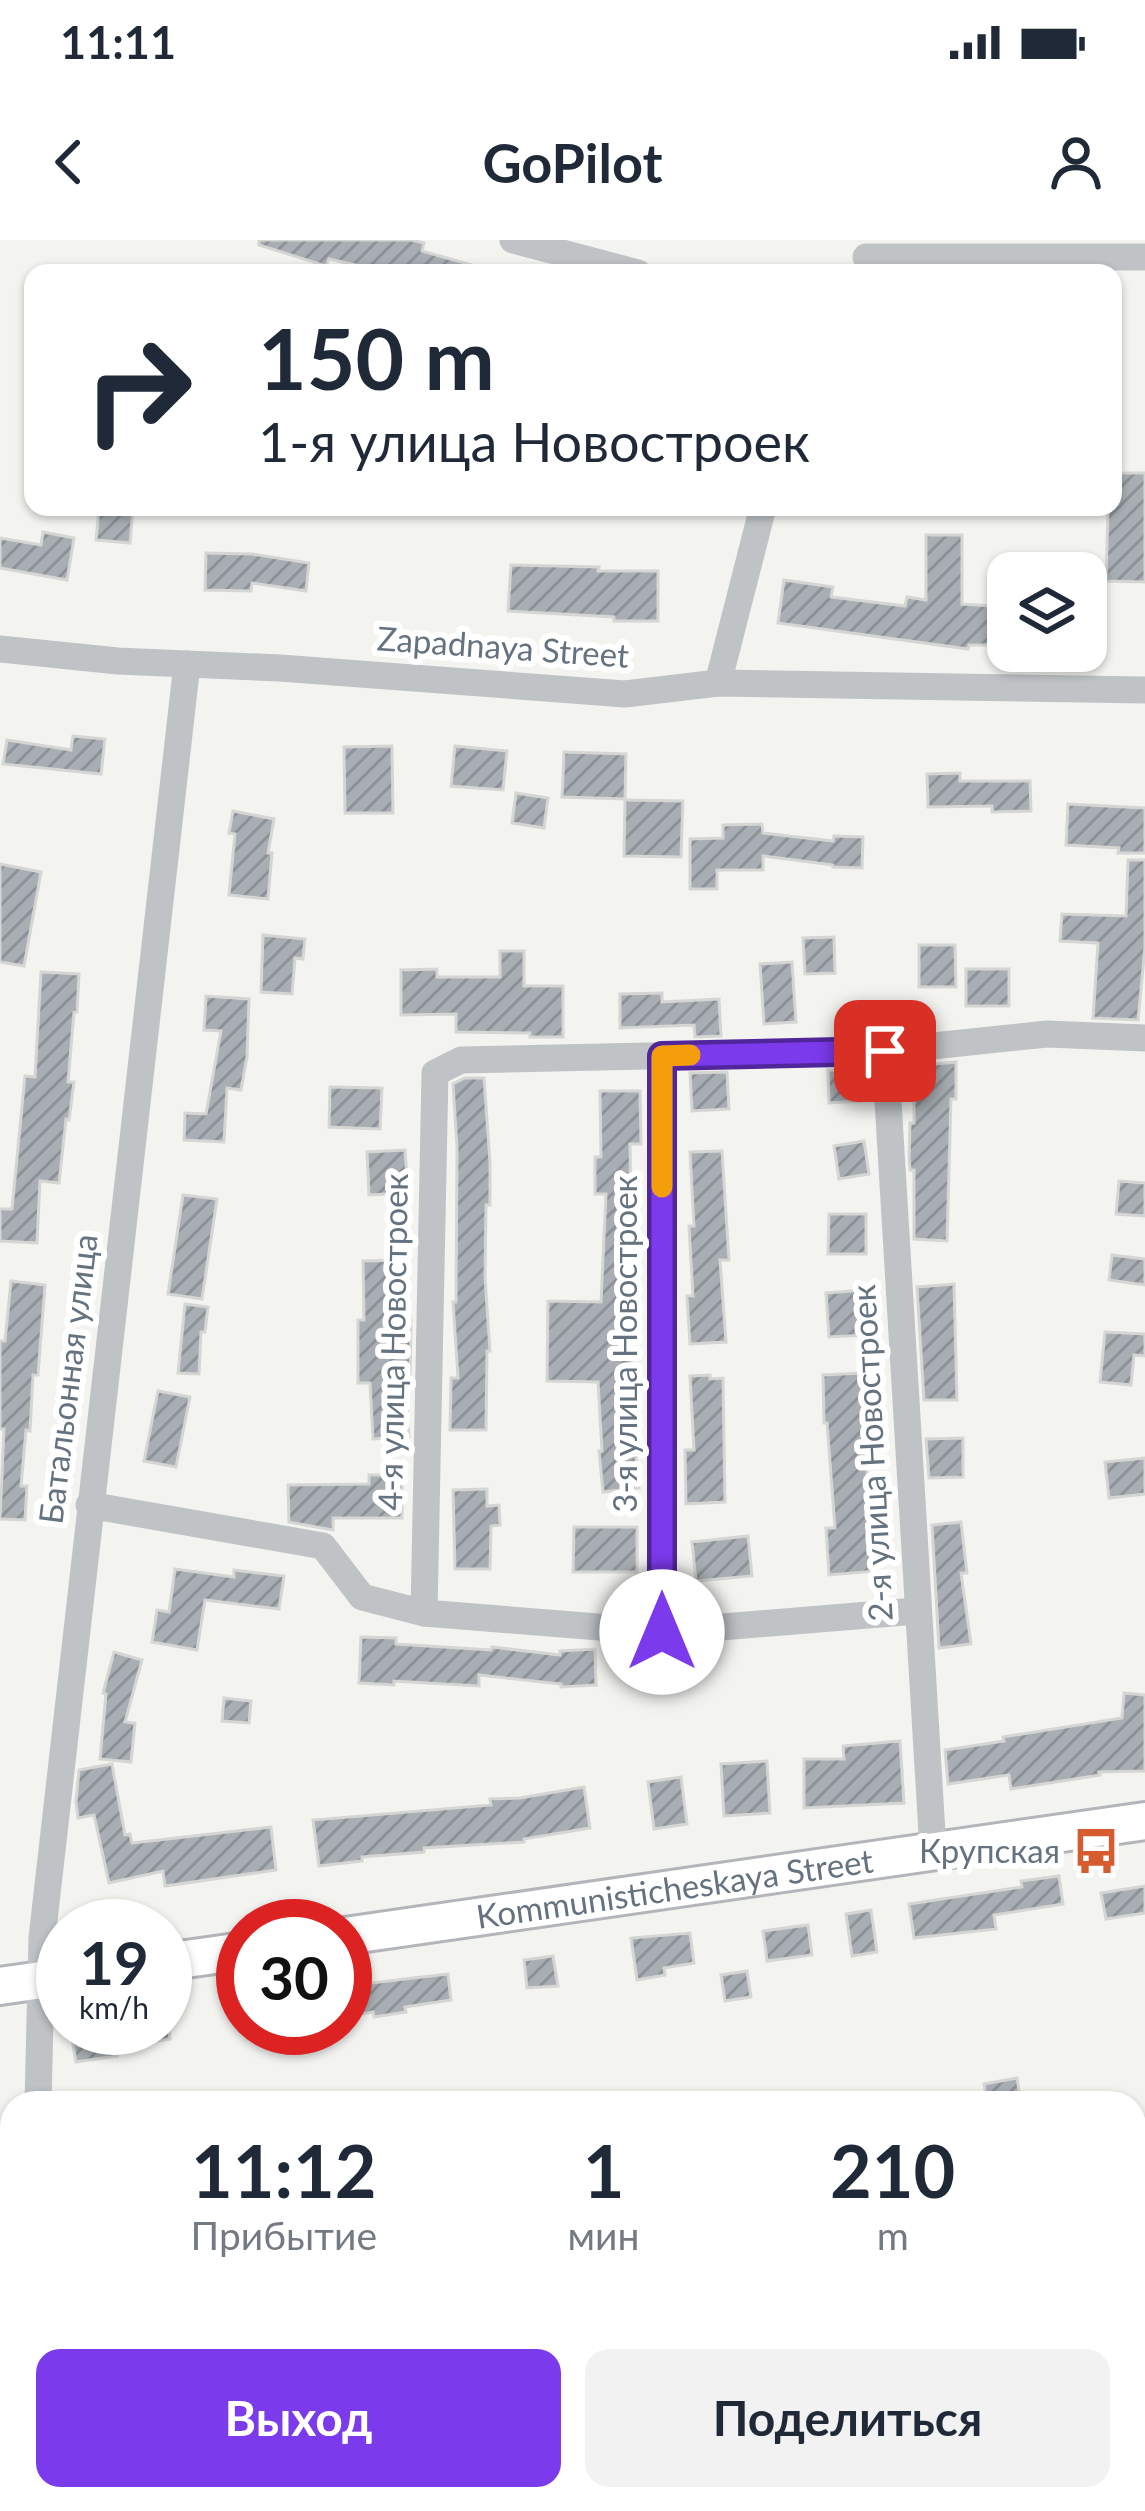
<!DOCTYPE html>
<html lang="ru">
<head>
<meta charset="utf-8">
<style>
  body { margin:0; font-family:Lato,sans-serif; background:#f2f2f3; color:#1f2937; height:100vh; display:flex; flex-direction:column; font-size:45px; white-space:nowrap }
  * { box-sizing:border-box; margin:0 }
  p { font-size:39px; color:#747a83 }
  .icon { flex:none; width:66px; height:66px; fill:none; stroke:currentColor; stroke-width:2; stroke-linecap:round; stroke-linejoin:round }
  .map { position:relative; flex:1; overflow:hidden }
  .drawer { position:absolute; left:0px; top:1851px; width:1146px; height:420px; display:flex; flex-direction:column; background:#fff; border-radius:36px 36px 0 0; box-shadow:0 3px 9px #0004 }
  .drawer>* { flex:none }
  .banner { position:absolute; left:24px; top:24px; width:1098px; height:252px; border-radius:24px; box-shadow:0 3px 9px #0004; background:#fff; color:#1f2937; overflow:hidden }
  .fabs { position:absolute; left:987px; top:312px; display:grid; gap:24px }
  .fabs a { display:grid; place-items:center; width:120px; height:120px; border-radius:24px; background:#fff; box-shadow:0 3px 9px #0004; font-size:60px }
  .speed { position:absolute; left:36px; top:1659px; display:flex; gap:24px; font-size:60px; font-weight:700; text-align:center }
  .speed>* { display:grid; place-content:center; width:156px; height:156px; border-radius:50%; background:#fff; box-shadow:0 3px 9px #0004; line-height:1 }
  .speed small { font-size:30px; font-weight:400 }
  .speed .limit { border:18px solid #d22; background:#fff; color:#111 }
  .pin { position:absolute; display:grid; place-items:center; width:102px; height:102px; color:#fff; margin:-51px; border-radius:24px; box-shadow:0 6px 18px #0006 }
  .me { position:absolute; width:132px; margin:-66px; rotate:0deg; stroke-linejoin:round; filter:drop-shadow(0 0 9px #0008) }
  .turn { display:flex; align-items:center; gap:42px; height:252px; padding:0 36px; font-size:54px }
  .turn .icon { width:156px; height:156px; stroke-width:2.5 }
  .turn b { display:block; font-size:84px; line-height:102px }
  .eta { display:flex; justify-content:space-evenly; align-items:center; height:204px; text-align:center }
  .eta b { font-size:72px; font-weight:700; line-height:84px }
  .primary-button { display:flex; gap:24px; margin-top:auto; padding:24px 36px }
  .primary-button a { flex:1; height:138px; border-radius:24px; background:#7c3aed; color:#fff; font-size:48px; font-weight:700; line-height:138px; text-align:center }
  .primary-button a+a { background:#f2f2f3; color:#1f2937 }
  .status { display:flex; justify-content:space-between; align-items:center; height:84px; padding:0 60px; background:#fff; direction:ltr }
  .status svg { height:33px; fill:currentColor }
  header { display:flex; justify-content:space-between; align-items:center; height:156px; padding:0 36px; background:#fff; font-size:54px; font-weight:700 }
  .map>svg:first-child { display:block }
</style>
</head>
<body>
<div class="status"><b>11:11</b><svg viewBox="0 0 49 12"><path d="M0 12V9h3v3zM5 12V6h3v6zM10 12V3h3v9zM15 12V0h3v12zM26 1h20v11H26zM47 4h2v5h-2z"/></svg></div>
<header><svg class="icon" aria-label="back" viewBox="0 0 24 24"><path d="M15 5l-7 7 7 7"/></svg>GoPilot<svg class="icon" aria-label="person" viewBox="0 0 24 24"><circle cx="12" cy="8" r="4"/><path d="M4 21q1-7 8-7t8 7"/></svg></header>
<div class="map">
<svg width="1145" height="2271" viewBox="0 0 1145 2271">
  <defs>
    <pattern id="building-hatch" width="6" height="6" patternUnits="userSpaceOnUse" patternTransform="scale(3)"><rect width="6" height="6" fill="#a8aeb3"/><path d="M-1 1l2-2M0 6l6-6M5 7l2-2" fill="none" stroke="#8c9297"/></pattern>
  </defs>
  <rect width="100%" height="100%" fill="#f3f4f0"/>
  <g fill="url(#building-hatch)" stroke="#d5d5d3" stroke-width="3">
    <path d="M259 0H411L424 3 422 11 479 27 478 33H391L329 19 326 26 259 5Z"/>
    <path d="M1113 233H1145V342L1106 341 1108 267H1113Z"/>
    <path d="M99 268 133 270 130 303 96 300Z"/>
    <path d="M43 292 74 298 67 340 0 328V298L41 305Z"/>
    <path d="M926 295H962V364L1008 367V405H969L968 409 778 383 784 340 833 347 831 357 905 366 907 357 926 360Z"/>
    <path d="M206 313 252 314 309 323 306 351 252 343 251 351 205 350Z"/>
    <path d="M511 325 599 327 598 331H658V381H614V377L508 371Z"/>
    <path d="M73 496 105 499 101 534 3 524 7 500 71 510Z"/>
    <path d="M392 506 393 573H345L344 507Z"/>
    <path d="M455 506 507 511 503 550 451 546Z"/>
    <path d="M564 512 626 514 625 559 562 557Z"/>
    <path d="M960 533V541H1030L1031 571 992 572V566L928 567 927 534Z"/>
    <path d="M516 553 548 558 544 588 512 583Z"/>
    <path d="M625 560 683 561 681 617 624 616Z"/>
    <path d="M1068 564 1145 568V613H1118L1119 608 1066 605Z"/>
    <path d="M233 571 274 579 268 613H272L268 659 229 655 235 594 229 593Z"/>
    <path d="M762 584 763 593 833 601 834 596 863 597 862 628 833 627V625L763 616V630H717V649H690V599L723 598V585Z"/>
    <path d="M1128 620H1145V707L1138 780 1093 778 1098 703 1060 701 1062 674 1126 676Z"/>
    <path d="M0 624 41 632 24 726 0 722Z"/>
    <path d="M263 695 305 699 303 719 295 718 292 754 261 752Z"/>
    <path d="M834 697 835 733 805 734 803 698Z"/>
    <path d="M919 705H955L956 747H919Z"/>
    <path d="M500 711H524V746H563V797H530V793L456 792V774L401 775V730L437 729V737H500Z"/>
    <path d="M792 722 796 782 764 784 760 724Z"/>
    <rect x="966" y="729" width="43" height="37"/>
    <path d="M41 732 79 734 77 772H74L68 842H74L69 880 66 879 59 943 40 941 37 1003 0 1001V969H12L25 836 35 837Z"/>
    <path d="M662 753V762L719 759 721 796 695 797 694 785 620 788V754Z"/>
    <path d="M206 756 249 759 247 817 241 850 227 848 224 902 184 900 185 873 206 874 221 791 204 790Z"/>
    <path d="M956 822V859H951L947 1001 914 999V930H910L909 919 910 883H914V826Z"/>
    <path d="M828 830H859L860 861 829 863Z"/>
    <path d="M727 832 729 869 692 871 690 833Z"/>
    <path d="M465 838H484L490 922V965H486L485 1037 490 1111H487L486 1190H450L451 1138H458L453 1062H456L457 908 453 844Z"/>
    <path d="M330 847 382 848 380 889 329 887Z"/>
    <path d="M600 851H640L641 904H630L631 982H636L633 1035H627L634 1179 632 1180 639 1248 603 1252 599 1211H602L598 1142 547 1141 548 1061 601 1062 606 954H595V917H601Z"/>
    <path d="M864 901 869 934 839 939 834 906Z"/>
    <path d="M405 910 408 953 369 955 367 912Z"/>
    <path d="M722 911 729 1020H720L726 1102 690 1104 687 1056H693L689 986H694L690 912Z"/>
    <path d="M1119 941 1145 943V976L1116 974Z"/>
    <path d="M183 955 217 959 202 1059 168 1054Z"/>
    <path d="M829 974H866V1014H828Z"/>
    <path d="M1112 1015 1145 1019V1045L1109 1040Z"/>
    <path d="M407 1020V1080H411L410 1143H406L409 1197 373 1199 370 1143H358V1080H364L363 1021Z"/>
    <path d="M11 1041 45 1045 38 1135H33L30 1191 26 1190 21 1246H27L25 1280 0 1279 4 1189H0V1101H5Z"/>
    <path d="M954 1044 957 1160H924L917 1047Z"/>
    <path d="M864 1050 867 1095 829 1097 826 1053Z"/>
    <path d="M185 1064 208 1067 205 1092H201L199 1134 178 1133Z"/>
    <path d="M1105 1092 1145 1094V1116L1134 1115 1131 1145 1100 1142Z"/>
    <path d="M862 1133 865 1207 876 1331 829 1335 826 1288H835L827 1183H824L823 1135Z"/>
    <path d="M710 1135V1139L723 1138 725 1262 686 1264 685 1210H694L690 1136Z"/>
    <path d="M158 1151 190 1157 176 1227 144 1221Z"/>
    <path d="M963 1198V1237L929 1238 926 1199Z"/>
    <path d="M1145 1218V1254L1109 1258 1105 1222Z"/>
    <path d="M369 1235H402V1278H333V1290L289 1282 288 1245 369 1244Z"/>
    <path d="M487 1249V1266L499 1265 500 1285 491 1286 490 1329H455L453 1250Z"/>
    <path d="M961 1282 967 1333H961L971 1404 939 1408 932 1285Z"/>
    <path d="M574 1287H637V1332H573Z"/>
    <path d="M748 1296 752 1336 696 1341 692 1302Z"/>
    <path d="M175 1329 234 1337V1330L284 1336 279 1369 205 1360 197 1410 152 1402 157 1370 169 1372Z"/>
    <path d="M361 1397 396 1398V1404L491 1410 492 1407 560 1415V1411L595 1409 596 1445 561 1447V1444L479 1435V1446L394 1441V1445L359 1443Z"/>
    <path d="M114 1412 142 1420 125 1482 135 1483 131 1522 100 1519 106 1454 103 1453Z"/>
    <path d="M1124 1453 1145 1455V1531L1099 1532 1100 1535 1011 1549 1009 1535 948 1544 945 1510 1004 1501 1003 1497 1122 1478Z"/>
    <path d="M224 1458 251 1461 249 1483 222 1481Z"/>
    <path d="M900 1501 904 1563 804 1568V1519H844L843 1506Z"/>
    <path d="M767 1521 770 1573 724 1576 721 1524Z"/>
    <path d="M112 1524 125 1595 130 1594 132 1603 271 1587 276 1630 165 1646 163 1631 109 1643 94 1575 78 1578 76 1562 79 1530Z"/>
    <path d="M681 1537 687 1584 654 1589 648 1542Z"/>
    <path d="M584 1547 590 1588 524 1599V1602L424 1608V1612L362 1617V1621L319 1626 313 1580 491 1565 490 1559 520 1558Z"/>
    <path d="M1059 1636 1063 1664 994 1675 996 1689 914 1698 909 1664 1022 1647 1021 1641Z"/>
    <path d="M1145 1646V1673L1106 1679 1101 1653Z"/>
    <path d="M871 1670 877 1712 852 1716 846 1674Z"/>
    <path d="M808 1685 812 1715 767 1721 763 1691Z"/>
    <path d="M690 1693 694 1723 664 1728 665 1735 637 1740 631 1698Z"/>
    <path d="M553 1716 558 1746 527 1748 524 1720Z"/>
    <path d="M747 1731 751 1757 725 1761 721 1735Z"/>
    <path d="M448 1734 451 1760 405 1767 406 1772 374 1777 373 1772 345 1777V1746Z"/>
    <path d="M70 1788H169L170 1799 116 1808 117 1816 76 1822Z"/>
    <path d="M1017 1838 1021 1863H987L984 1844Z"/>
  </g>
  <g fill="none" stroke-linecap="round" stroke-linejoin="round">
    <defs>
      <g id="secondary">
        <path id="s1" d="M345 1696 1145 1581"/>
        <path d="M165 1722 243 1711"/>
        <path d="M0 1746 63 1737"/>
      </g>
    </defs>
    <use href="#secondary" stroke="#b2b6ba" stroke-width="42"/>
    <g stroke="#bfc3c6" stroke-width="27">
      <path d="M513 0 638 33"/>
      <path d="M866 17H1145"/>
      <path d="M0 409 118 421 280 428 625 454 718 443 1145 450"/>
      <path d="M718 443 763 267"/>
      <path d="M885 811 933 1610"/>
      <path d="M661 816V1392"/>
      <path d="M89 1265 323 1306 362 1357 424 1373 661 1392 917 1371"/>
      <path d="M424 1373 435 833 461 820 885 811 1047 794 1145 798"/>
      <path d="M38 1863 42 1698 187 424"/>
      <path d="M1134 1986 1145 1985"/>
      <path d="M275 2259 277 2271"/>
      <path d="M32 2271 33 2259"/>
      <path d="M372 2271 446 2259"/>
    </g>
    <use href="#secondary" stroke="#fff" stroke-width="36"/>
  </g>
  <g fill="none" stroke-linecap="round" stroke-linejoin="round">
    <defs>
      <path id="route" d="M662 1392V816L885 811"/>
    </defs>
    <use href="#route" stroke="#51269a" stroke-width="30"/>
    <use href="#route" stroke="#7c3aed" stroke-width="21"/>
    <path stroke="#f59e0b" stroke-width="21" d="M662 947V816L690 815"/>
  </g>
  <defs>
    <symbol id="bus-bare" viewBox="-9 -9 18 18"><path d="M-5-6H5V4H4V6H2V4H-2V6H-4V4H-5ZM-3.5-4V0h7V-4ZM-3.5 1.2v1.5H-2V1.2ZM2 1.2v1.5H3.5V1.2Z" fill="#d65b2e" stroke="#fff" stroke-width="2.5" paint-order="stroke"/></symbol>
  </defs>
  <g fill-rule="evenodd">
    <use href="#bus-bare" x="1063" y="1578" width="66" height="66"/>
  </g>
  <g text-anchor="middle" stroke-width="12" stroke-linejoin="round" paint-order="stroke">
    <g font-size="33" fill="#65727f" stroke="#fff">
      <text transform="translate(503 407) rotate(4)" y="12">Zapadnaya Street</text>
      <text transform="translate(393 1102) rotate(-89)" y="12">4-я улица Новостроек</text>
      <text transform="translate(625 1104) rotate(-90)" y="12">3-я улица Новостроек</text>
      <text transform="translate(68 1139) rotate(-83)" y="12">Батальонная улица</text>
      <text transform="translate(872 1213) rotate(-93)" y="12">2-я улица Новостроек</text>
      <text dy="12" stroke="none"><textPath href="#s1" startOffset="333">Kommunisticheskaya Street</textPath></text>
    </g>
    <g font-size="33" fill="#65727f" stroke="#fff" text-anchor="end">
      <text x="1060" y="1623">Крупская</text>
    </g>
  </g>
</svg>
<div class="fabs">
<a><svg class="icon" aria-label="layers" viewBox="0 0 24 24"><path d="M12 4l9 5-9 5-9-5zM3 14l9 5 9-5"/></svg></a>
</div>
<div class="speed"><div>19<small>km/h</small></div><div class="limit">30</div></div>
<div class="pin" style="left:885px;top:811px;background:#d93025"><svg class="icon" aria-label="arrive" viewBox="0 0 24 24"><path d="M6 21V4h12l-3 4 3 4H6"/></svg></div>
<svg class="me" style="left:662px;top:1392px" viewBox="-20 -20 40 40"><circle r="19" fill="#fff"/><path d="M0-13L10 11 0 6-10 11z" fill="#7c3aed"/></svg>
<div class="banner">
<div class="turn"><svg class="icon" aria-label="right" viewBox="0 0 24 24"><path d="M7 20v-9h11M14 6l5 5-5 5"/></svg><div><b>150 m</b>1-я улица Новостроек</div></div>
</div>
<section class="drawer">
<div class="eta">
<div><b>11:12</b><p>Прибытие</p></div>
<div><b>1</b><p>мин</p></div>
<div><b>210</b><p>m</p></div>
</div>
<div class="primary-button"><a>Выход</a><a>Поделиться</a></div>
</section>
</div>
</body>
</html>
